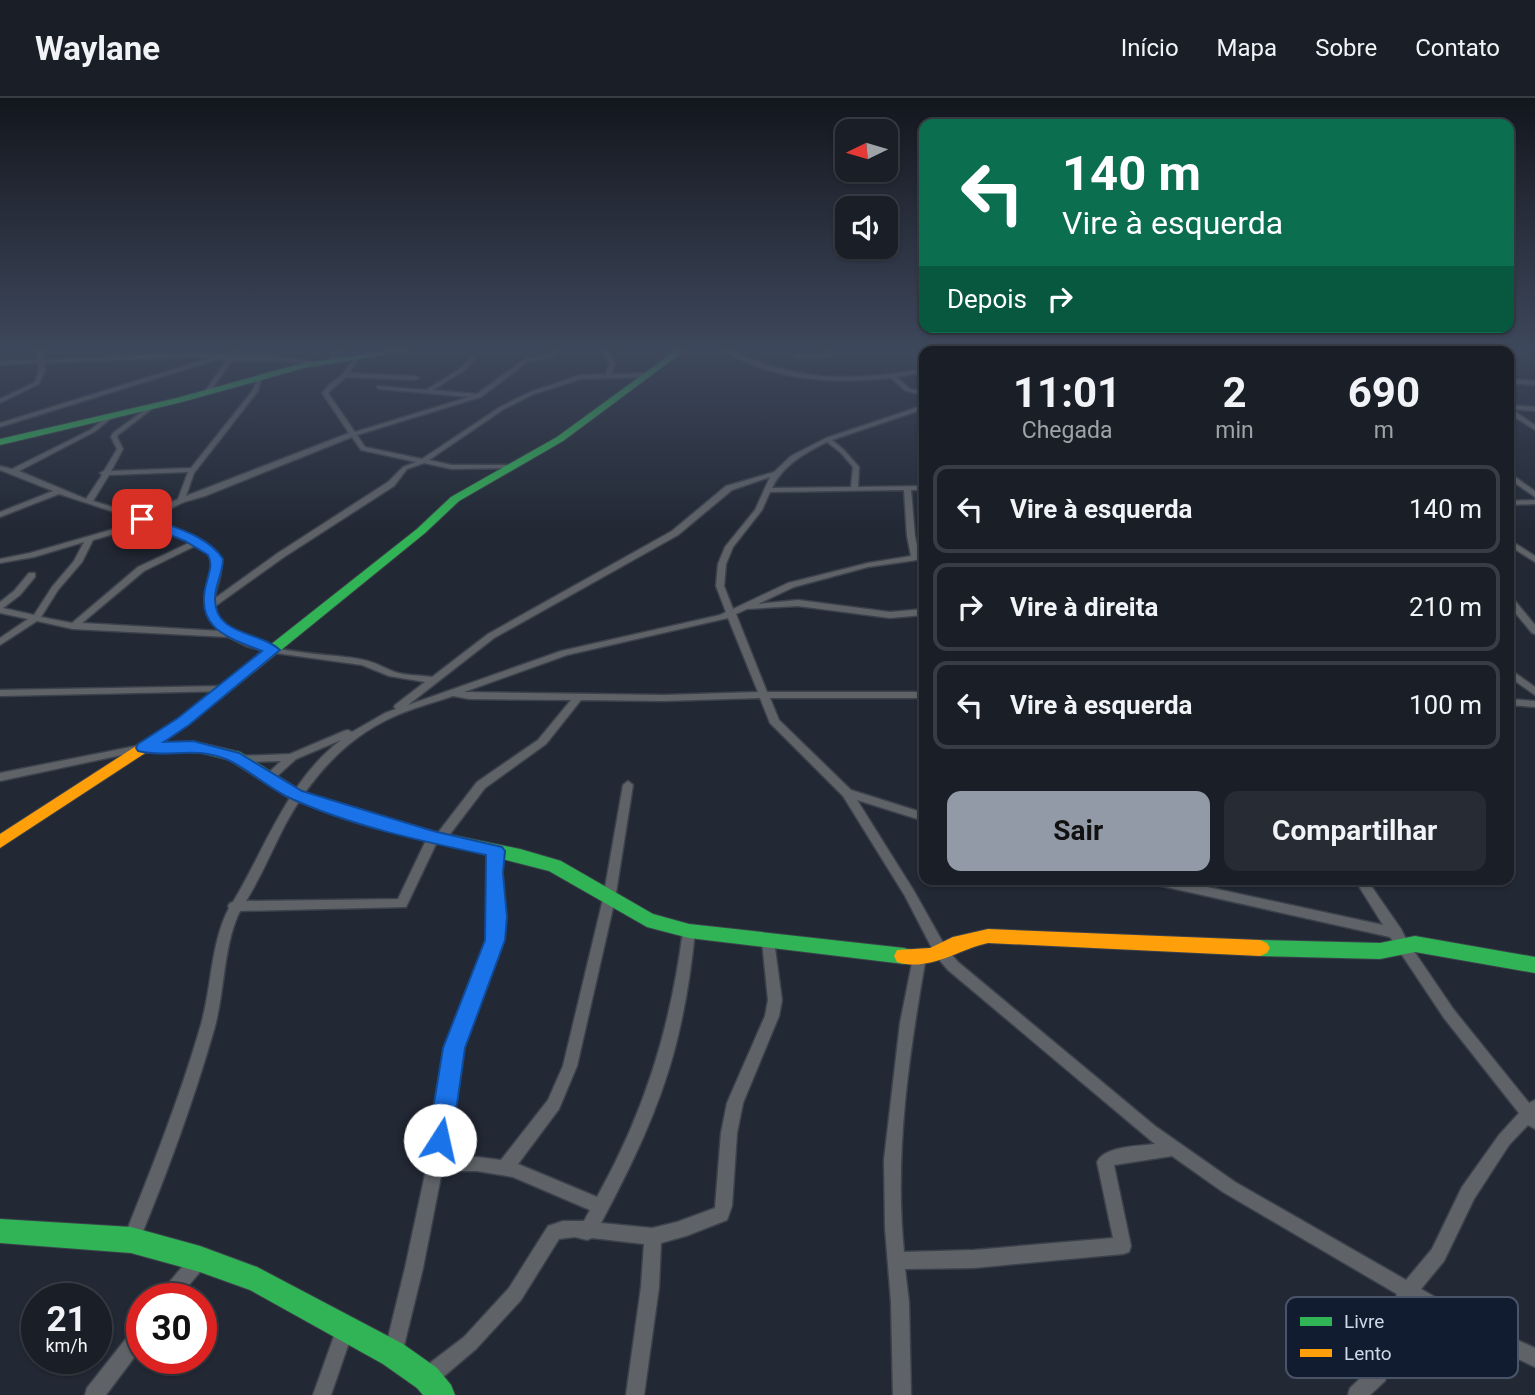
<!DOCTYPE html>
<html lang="pt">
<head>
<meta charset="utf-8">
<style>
  body { margin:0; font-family:Roboto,sans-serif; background:#272b33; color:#f1f3f6; height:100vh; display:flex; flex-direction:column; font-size:26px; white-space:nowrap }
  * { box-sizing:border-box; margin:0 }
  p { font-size:23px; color:#9fa2a7 }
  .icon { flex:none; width:38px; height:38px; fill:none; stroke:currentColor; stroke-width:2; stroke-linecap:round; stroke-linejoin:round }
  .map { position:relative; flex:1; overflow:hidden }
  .sheet { position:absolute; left:919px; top:248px; width:595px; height:539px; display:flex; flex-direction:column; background:#1a1e27; border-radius:14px; box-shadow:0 2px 5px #0004,0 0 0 2px #383c44 }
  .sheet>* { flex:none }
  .hud { position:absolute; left:919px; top:21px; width:595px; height:214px; border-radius:14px; box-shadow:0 2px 5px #0004,0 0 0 2px #383c44; background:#0b6e4f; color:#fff; overflow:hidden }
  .needle { width:46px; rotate:265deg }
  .fabs { position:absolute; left:835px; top:21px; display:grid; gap:14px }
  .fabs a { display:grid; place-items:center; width:63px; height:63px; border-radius:14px; background:#1a1e27; box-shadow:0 2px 5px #0004,0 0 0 2px #383c44; font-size:35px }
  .speed { position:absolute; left:21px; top:1185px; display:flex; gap:14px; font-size:35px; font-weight:700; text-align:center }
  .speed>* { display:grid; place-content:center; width:91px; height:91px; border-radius:50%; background:#1a1e27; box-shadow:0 2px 5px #0004,0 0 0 2px #383c44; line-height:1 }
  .speed small { font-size:18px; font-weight:400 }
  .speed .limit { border:10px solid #d22; background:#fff; color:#111 }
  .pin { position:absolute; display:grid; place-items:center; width:60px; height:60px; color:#fff; margin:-30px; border-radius:14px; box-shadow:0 4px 10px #0006 }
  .me { position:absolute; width:77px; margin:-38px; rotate:10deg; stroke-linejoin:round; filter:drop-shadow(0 0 5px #0008) }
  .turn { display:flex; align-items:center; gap:24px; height:147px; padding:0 28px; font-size:32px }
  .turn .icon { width:91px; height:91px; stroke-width:2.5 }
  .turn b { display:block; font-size:49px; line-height:60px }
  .then { display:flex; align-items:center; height:66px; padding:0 28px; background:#0003; gap:14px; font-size:26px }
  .eta { display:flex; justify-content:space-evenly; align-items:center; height:119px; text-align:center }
  .eta b { font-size:42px; font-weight:700; line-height:49px }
  .button { display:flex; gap:14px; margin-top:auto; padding:14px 28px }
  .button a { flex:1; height:80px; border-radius:14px; background:#929aa8; color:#111; font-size:28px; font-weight:700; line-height:80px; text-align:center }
  .button a+a { background:#272b33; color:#f1f3f6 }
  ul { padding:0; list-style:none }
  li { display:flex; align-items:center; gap:21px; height:88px; margin:0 14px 10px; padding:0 14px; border:4px solid #383c44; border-radius:14px }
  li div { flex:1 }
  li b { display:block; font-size:26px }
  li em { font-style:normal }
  header { display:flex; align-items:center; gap:42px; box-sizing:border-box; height:98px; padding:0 35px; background:#1a1e27; border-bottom:2px solid #383c44 }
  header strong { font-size:33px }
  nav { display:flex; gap:38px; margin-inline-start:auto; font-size:24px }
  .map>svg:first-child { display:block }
</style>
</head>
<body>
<header>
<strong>Waylane</strong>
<nav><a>Início</a><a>Mapa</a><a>Sobre</a><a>Contato</a></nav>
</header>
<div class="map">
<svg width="1535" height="1297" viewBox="0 0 1535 1297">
  <rect width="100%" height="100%" fill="#222834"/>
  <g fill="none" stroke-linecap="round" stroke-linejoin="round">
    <defs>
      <g id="street">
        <path d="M37 253H43L44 262 193 255 219 257 234 253H242L228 258 282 259 324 265 321 267 282 263H232L210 294H206L205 293 226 263V261H219L0 329V325L210 260 193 259 44 265 45 273 39 286 0 305V301L35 284 39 273 38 265 0 267V263L38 262Z"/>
        <path d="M333 253H339L331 265H327Z"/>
        <path d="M553 253H559L554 258 529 263 481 299 357 337 365 349 422 361 500 309 530 294 580 277 606 276 609 265 603 253H609L615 265 612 276 647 275 650 277 647 279 581 281 534 296 504 311 429 362 452 367H512L515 369 514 370 452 371 424 365 407 371 394 388 284 459 214 509C227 559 324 553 364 562 375 564 384 570 395 574 406 578 420 577 432 579L488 536 672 433 726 388 774 374 791 358 826 340 924 307V311L832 342 844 352 859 369 858 389 924 388V392H911L915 438 919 457H924V461L868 469 794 489 758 506 798 502 890 514 924 511V517L890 520 798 508 747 511 736 516 767 594H924V600H770L779 622 851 692 924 715V723L857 702 914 793 946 850 958 864 1155 1028 1235 1084 1406 1182 1432 1151 1462 1089 1499 1037 1519 1015 1444 920 1390 839 1153 786 1149 785 1147 782H1175L1383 827 1355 782H1367L1401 831 1407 843 1454 912 1529 1005 1535 1002V1031L1528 1027 1509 1047 1474 1101 1444 1163 1421 1191 1482 1226 1535 1250V1269L1470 1238 1412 1205 1385 1283 1370 1297H1348L1350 1290 1371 1270 1397 1196 1223 1094 1172 1058 1114 1067 1131 1148 1129 1154 1123 1156 974 1170 905 1171 909 1204 911 1297H893L891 1204 885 1130 884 1062 900 925 914 855 919 854 924 855 926 859C909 956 894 1056 904 1154L974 1152 1113 1140 1097 1064C1104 1048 1139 1048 1155 1046L948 872 936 858 905 798 843 698 770 625 760 600 664 603 581 602 546 646 485 690 444 744H437L406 809 240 813C223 847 225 894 214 932 193 1005 166 1078 137 1148L131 1150 125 1148 123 1142C151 1072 179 1002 200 930 212 891 210 846 229 810L228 808 230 805 233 804C266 749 288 682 341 642L296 661 273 682 269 683 264 679 281 663 239 664 234 661 239 658 290 656 344 633 348 632 352 634 385 615 396 611 394 609 395 607 425 584 389 578 362 567 268 554 246 548 228 539 73 531 37 523 0 547V540L28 521 0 515V504L14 493 29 475H35V479L20 497 3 510 34 517 52 489 74 463 84 444 34 459 0 465V461L30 455 142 423 59 396 0 419V414L53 393 0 372V368L12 371 90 332 109 317H113V319L94 334 19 373 86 401 102 377 100 375 104 373 117 351 111 339 113 335 151 307 153 308V310L118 337 117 339 123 351 111 373 191 370 253 292 258 279H262L258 293 194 375 186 398 349 335 322 295 329 287 343 276 354 259 359 260 349 275 416 278 419 280 416 282 346 279 328 295 355 334 469 299 379 291 377 290V288L426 292 461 270 472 259 475 261 465 272 433 292 477 296 525 261 550 256ZM352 339 361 352 416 364 403 369 388 384 278 455 214 501C216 490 222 479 221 468 220 443 169 428 149 421L184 404 205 398ZM827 344 840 354 853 369 851 389 772 390C783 367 805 355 827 344ZM188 374 178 401 142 418 93 403 109 377ZM770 379 755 412 725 449 718 466 716 488 726 514 720 517 561 553 408 607 494 540 678 437 732 392ZM904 392 907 438 911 458 868 465 788 485 733 511 724 488 726 466 733 449 762 412 770 394ZM149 426 191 444 138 469 72 525 41 519 58 492 82 464 93 442ZM197 447C237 470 182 502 220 533L82 525 144 473ZM728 520 758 594 664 597 464 594 567 557ZM453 598 469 601 571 602 538 642 477 684 437 736H429L398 801 246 803C261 779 272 752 285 727 310 681 344 641 393 619 412 610 433 605 453 598Z"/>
        <path d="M724 253H731C798 282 846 284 917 272L914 253H920L924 279 919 275 897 279 910 291 924 293V297L906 293 891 280C835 286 773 283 724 253Z"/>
        <path d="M826 253H832L831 259 798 260 795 258 798 256H826Z"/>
        <path d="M1012 253H1020L1021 254H1013Z"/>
        <path d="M1105 253H1113L1104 254Z"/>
        <rect x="1160" y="253" width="6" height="1"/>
        <rect x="1222" y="253" width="6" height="1"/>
        <path d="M1258 253H1264L1265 254H1259Z"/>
        <path d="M1352 253H1359L1360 254H1353Z"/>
        <path d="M1392 253H1399L1400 254H1393Z"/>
        <path d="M1444 253H1451L1452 254H1445Z"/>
        <path d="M1478 253H1484L1477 254Z"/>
        <path d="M1508 281 1535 283V287L1508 285Z"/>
        <path d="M1508 307 1535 309V313L1511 311 1535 327V332L1508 315Z"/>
        <path d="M1508 374 1535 393V399L1508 380Z"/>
        <path d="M1535 402V406L1508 407V403Z"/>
        <path d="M1508 441 1535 458V464L1508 447Z"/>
        <path d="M1508 498H1511L1535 527V536L1532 535 1508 506Z"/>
        <path d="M1508 570 1535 589V597L1508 578Z"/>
        <path d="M225 588 230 591 228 593 0 598V592Z"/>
        <path d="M1508 601 1535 603V609L1508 607Z"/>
        <path d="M141 647 146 650 145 652 0 683V675Z"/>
        <path d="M628 683 633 687 615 801 577 968 559 1011 518 1066 597 1099C645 1013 670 931 683 833L684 830 689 828 694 830 695 833C691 873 685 912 675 950 659 1011 631 1069 601 1125L652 1130 677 1124 715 1110 721 1035 727 1005 765 918 768 902 762 843 763 839 768 838 773 839 774 843 782 902 779 918 743 1005 737 1035 732 1108 727 1122 686 1138 661 1145 659 1189 644 1297H626L641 1189 644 1146 592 1140 587 1142 575 1139 559 1141 521 1202 476 1251 436 1285 429 1287 422 1285 420 1278 422 1271 464 1239 509 1190 548 1128 563 1123H584L590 1112 513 1079 477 1073H442L423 1170 402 1256 399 1262 393 1265 387 1262 384 1256 405 1170 437 1020 447 950 489 842 491 819 487 775 490 753 492 750H500L502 753 499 775 503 819 501 842 461 950 453 1020 445 1058 477 1059 501 1062 548 1002 563 968 603 801 623 687Z"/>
        <path d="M199 1153 205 1156 208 1162 205 1168 178 1200H158L161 1194 193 1156Z"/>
        <path d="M345 1221 351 1224 354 1230 331 1297H313L339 1224Z"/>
        <path d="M142 1225V1249L106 1297H85L87 1290 136 1228Z"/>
      </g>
      <g id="fast">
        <path d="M388 253H408L304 270 182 304 0 347V341L177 300 303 265Z"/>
        <path d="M675 253H684L563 343 459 403 425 435 270 561H260L258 558 260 555 417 431 451 399 557 339Z"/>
        <path d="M193 643 240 654 302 693 361 714 433 733 520 751 561 763 653 816 689 826 904 850 911 852 914 858 911 864 904 866 689 840 647 829 549 773 350 722 290 701 229 662 193 653 144 655 136 650 144 645Z"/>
        <path d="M1415 838 1535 859V875L1415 854 1380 861 1260 858 1253 855 1250 850 1253 845 1260 842 1380 845Z"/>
        <path d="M0 1121 131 1129 200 1148 257 1169 403 1246 437 1270 451 1287 455 1297H423L417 1290 383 1266 250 1192 200 1174 131 1155 0 1145Z"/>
      </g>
      <g id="slow">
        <path d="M265 554 270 555 272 558 270 561 188 627 0 750V736L178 621 260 555Z"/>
        <path d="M988 831 1260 842 1267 845 1270 850 1267 855 1260 858 988 845C957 852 929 874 897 864L894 858 897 852 930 850 953 839Z"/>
      </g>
    </defs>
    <use href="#street" stroke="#3c424b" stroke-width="3"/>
    <use href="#fast" stroke="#3c424b" stroke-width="2"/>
    <use href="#slow" stroke="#3c424b" stroke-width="2"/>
    <use href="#street" fill="#5f6368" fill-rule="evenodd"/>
    <use href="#fast" fill="#30b455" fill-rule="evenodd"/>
    <use href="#slow" fill="#ff9f0a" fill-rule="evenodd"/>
  </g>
  <linearGradient id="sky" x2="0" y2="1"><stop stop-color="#13161d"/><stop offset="0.58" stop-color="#3e485c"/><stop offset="1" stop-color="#3e485c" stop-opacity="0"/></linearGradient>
  <rect width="1535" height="434" fill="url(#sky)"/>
  <path fill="#1a73e8" stroke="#114b97" stroke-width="2" d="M138 419H147C172 429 208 437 223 461 223 475 215 487 215 500 214 538 260 533 280 552L189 627 164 644 193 643 239 655 302 693 433 733 502 749 505 753 503 775 507 819 505 842 465 950 452 1042 448 1050 440 1053 432 1050 428 1042 443 950 485 842 486 757C421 743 352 728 292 701 269 691 250 672 228 662 194 647 167 661 138 653L136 650 138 646 178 620 262 553C227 539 193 530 207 483 209 474 213 466 208 457L185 443 138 424Z"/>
  <rect x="1286" y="1199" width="232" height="81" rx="10" fill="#111c31" stroke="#4a5468" stroke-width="2"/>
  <rect x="1300" y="1219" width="32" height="9" fill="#30b455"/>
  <rect x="1300" y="1251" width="32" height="8" fill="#ff9f0a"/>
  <g font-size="19" fill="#cfd8e7">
    <text x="1344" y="1230">Livre</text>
    <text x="1344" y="1262">Lento</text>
  </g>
</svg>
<div class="fabs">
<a><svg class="needle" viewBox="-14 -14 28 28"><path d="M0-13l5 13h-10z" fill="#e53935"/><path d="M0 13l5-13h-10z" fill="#9fa2a7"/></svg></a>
<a><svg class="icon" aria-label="sound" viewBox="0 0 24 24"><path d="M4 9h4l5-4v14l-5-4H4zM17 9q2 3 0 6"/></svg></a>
</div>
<div class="speed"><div>21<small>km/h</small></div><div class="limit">30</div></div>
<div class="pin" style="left:142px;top:421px;background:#d93025"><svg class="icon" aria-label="arrive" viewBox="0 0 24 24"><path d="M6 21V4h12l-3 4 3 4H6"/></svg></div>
<svg class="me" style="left:440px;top:1042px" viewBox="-20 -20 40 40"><circle r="19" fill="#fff"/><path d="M0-13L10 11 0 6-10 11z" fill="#1a73e8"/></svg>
<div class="hud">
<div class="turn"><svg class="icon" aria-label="left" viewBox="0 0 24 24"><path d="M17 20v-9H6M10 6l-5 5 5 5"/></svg><div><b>140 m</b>Vire à esquerda</div></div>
<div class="then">Depois<svg class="icon" aria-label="right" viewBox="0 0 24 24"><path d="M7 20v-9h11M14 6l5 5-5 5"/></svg></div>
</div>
<section class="sheet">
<div class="eta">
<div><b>11:01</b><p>Chegada</p></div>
<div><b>2</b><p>min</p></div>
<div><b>690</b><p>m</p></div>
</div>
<ul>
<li><svg class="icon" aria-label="left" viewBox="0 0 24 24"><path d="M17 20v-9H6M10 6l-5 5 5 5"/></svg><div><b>Vire à esquerda</b></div><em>140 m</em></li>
<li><svg class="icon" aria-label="right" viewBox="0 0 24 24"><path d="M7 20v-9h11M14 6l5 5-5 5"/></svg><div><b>Vire à direita</b></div><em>210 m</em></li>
<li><svg class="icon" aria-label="left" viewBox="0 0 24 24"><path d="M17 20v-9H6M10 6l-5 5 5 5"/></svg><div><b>Vire à esquerda</b></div><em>100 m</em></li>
</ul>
<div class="button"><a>Sair</a><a>Compartilhar</a></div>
</section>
</div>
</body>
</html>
